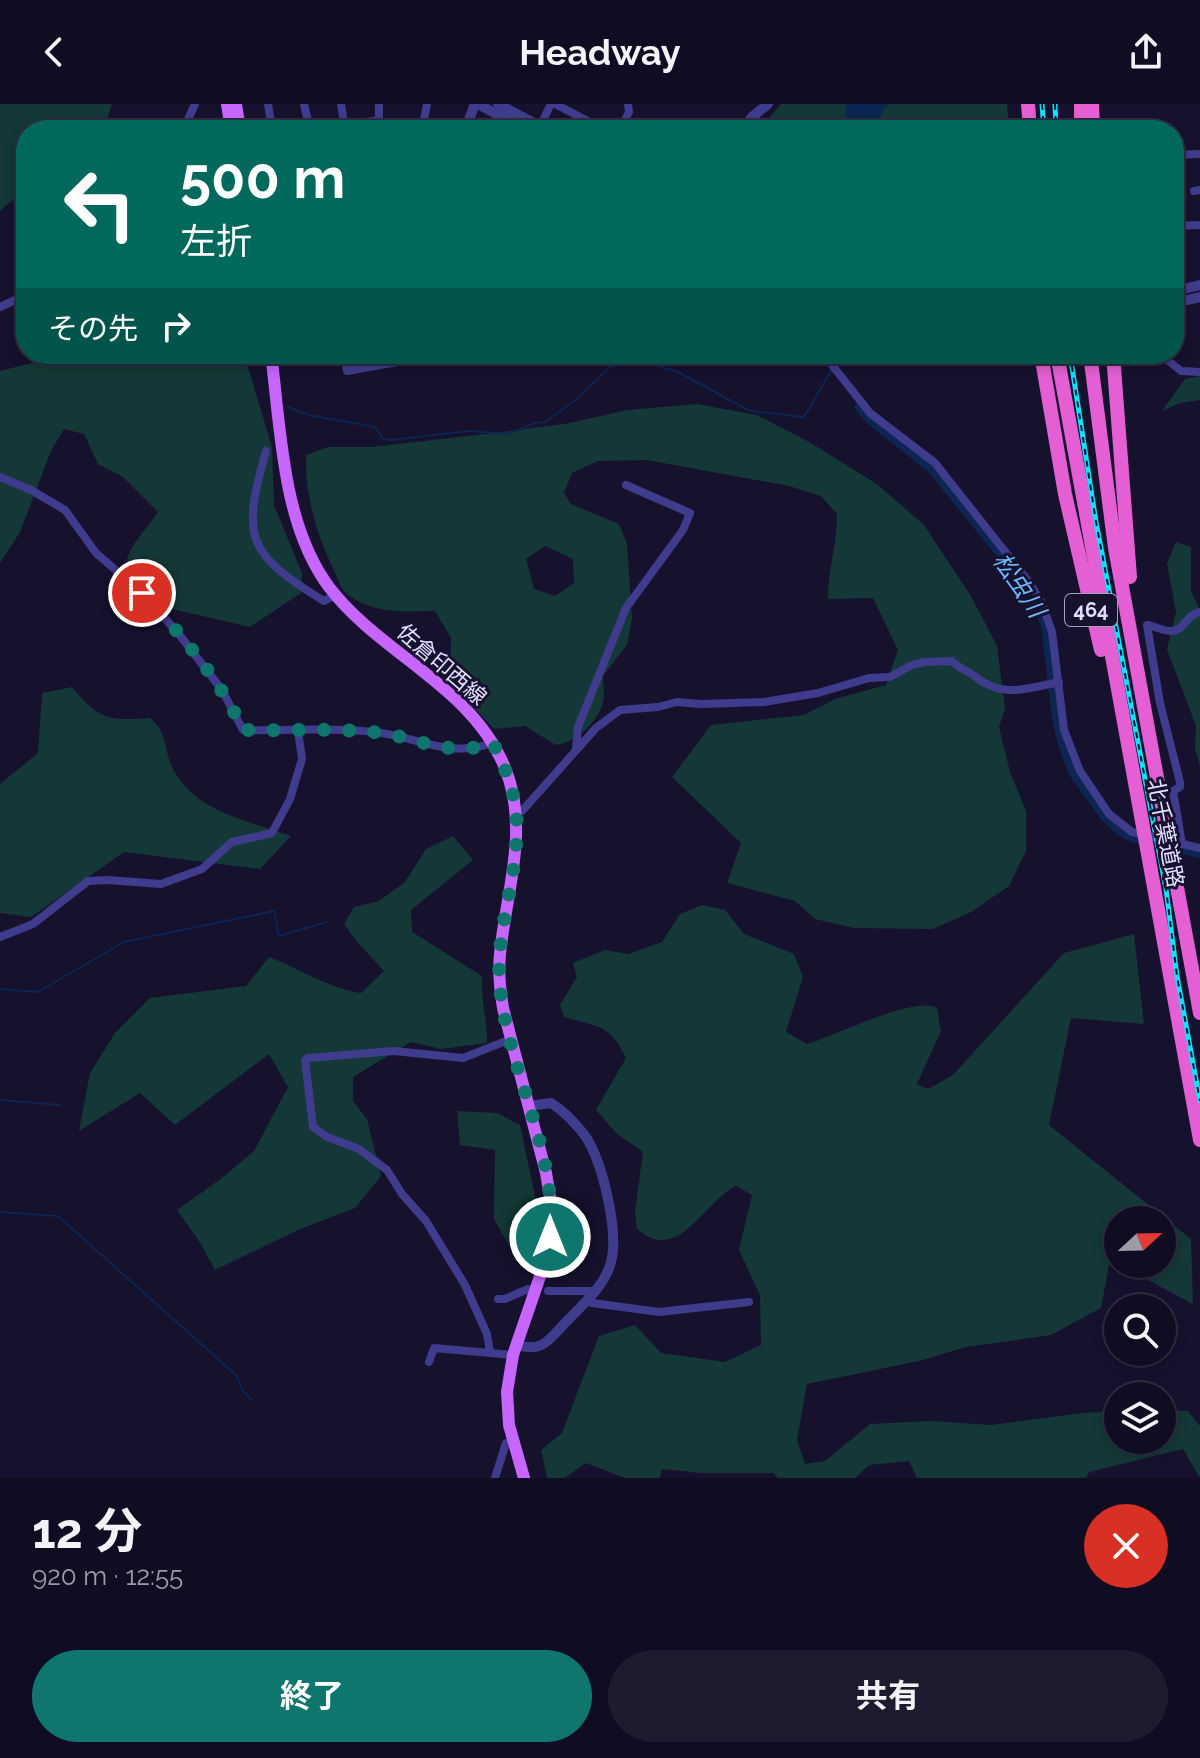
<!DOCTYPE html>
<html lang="ja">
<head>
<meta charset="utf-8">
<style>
  body { margin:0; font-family:Raleway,"Noto Sans JP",sans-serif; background:#1e1b2f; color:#f1f3f6; height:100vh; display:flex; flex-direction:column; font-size:30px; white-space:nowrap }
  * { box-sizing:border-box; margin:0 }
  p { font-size:26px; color:#9c9ca5 }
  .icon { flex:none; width:44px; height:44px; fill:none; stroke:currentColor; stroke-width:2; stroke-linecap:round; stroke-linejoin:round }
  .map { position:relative; height:1374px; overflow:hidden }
  .panel { display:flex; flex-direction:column; background:#100d22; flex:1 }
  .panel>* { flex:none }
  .hud { position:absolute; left:16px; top:16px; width:1168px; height:244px; border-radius:32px; box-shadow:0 4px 12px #0003,0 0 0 2px #302d40; background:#00695c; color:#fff; overflow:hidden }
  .needle { width:52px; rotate:68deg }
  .fabs { position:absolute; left:1104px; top:1102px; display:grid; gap:16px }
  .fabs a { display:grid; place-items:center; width:72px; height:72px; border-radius:50%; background:#100d22; box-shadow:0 4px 12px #0003,0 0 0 2px #302d40; font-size:40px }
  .pin { position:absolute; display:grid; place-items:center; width:68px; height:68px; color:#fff; margin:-34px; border:4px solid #fff; border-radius:50%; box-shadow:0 2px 8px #0007 }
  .me { position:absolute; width:88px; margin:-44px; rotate:0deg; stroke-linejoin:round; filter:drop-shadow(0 0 6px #0008) }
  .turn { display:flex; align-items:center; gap:28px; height:168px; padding:0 32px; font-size:36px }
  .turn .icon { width:104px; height:104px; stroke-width:2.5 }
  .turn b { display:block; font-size:56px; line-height:68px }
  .then { display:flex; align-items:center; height:76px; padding:0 32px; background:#0003; gap:16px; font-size:30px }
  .round { display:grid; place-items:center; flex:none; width:84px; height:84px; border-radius:42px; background:#1e1b2f }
  .head { display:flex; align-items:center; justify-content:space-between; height:136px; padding:0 32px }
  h1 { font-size:48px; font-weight:700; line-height:60px }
  .button { display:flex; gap:16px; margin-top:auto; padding:16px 32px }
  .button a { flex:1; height:92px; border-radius:48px; background:#0f766e; color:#fff; font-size:32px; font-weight:700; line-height:92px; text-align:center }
  .button a+a { background:#1e1b2f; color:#f1f3f6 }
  header { display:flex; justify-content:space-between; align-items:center; height:104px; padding:0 32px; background:#100d22; font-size:36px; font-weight:700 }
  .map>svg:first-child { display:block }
</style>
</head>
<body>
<header><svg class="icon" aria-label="back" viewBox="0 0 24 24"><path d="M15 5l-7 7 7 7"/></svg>Headway<svg class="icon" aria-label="share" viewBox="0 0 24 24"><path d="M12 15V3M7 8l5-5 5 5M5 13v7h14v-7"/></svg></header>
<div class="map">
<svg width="1200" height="1374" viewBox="0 0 1200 1374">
  <rect width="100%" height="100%" fill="#16112d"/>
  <g fill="#143837" fill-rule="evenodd">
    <path d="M0 0H112L104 26H26V110L12 96 0 107Z"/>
    <path d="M781 0H1007L1009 26H758Z"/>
    <path d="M156 250H244L272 343 274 401 302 469 301 489 250 523 141 498C110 457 133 444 158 408L123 373 98 360 84 330 64 325 51 347 20 428 0 459V267L52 254 149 261Z"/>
    <path d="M1200 272V296L1180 299 1162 307 1185 275Z"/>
    <path d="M697 300 757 311 809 338 877 380 924 421 971 492 997 542 1005 604 999 623 1010 668 1026 707V747L1009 782 971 808 933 825 854 824 815 815 795 797 727 779 741 739 672 673 711 621 804 611 835 595 886 581 898 546 873 494 828 495C828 465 837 441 837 410L821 392 789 382 647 356 598 357 572 369 564 389 571 400 619 420 627 440 632 514 627 541 603 572C603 580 605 590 603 598 597 620 576 638 556 641L525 622 494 625 450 578 451 534 435 507C405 508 370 510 345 488 340 483 337 472 334 466 316 429 305 392 306 351L328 343H372L502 328 570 319 627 306ZM545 442 573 455 574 479 555 492 534 485 526 455Z"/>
    <path d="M1176 438 1191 443V488L1200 506V662L1195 645 1196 622 1167 545 1176 508 1167 459Z"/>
    <path d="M72 583C99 616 109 617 150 614 169 630 163 645 173 665 195 708 249 717 291 732L260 765 124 748 31 813 0 809V680L38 649 42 589Z"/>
    <path d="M453 732 473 756 411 806 412 828 482 872C480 895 488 916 487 939L441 945 411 938 353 973V997L367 1015 381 1072 355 1104 300 1125 215 1166 199 1137 177 1106 222 1074 254 1047 288 983 269 950 175 1021 140 989 79 1027 90 969 115 929 150 894 246 882 269 853C300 865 328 884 361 889L384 867 357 838 344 820 354 803 379 797 405 778 426 745Z"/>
    <path d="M702 801 725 806 744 830 794 850 803 873 786 928 807 940C836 932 914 891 937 904L941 927 917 980 928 985 953 971 1064 849 1134 830 1144 920 1071 914 1049 1021 1191 1135 1193 1200 1118 1160H1162V1116H1118V1160L1110 1156 1101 1204 1051 1231 966 1243 919 1257 807 1280 797 1336 805 1360 825 1357 870 1320 931 1317 991 1321 1082 1309 1118 1307V1336H1162V1306L1188 1307 1200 1322V1374L1183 1345 1089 1368 1086 1374H917L909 1357 869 1361 855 1374H778L773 1369H702L662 1365 660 1374H625L586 1359 565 1374H547L541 1346 562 1329 599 1232 635 1221 661 1249 725 1258 761 1241 760 1191 739 1146 752 1091 736 1082C702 1099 679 1161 637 1125L635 1108 643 1048 616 1029 596 1006 626 954C610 920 598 923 564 913L560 901 577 873 573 859 605 846 628 850 662 838 680 810Z"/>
    <path d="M457 1007 497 1009 520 1021 536 1097 540 1138 520 1161 494 1115 495 1046 460 1041Z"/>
  </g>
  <path fill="#0c2552" d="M846 0H889L883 6 878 26H846Z"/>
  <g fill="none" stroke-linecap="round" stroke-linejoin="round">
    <g stroke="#0c2552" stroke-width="2">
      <path d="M288 303 309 311 375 323 383 335 390 336 469 327 508 330 535 319 545 318 576 296 610 263 631 258 643 257 678 268 750 307 804 313 831 267"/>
      <path d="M0 885 38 888 124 838 274 807 279 832 327 818"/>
      <path d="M0 996 60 1001"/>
      <path d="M0 1108 58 1112 237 1272 242 1286 251 1295"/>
    </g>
    <path stroke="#0c2552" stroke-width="12" d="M861 303 871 315 932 363 1013 463 1039 503 1047 521 1058 615 1064 640 1075 669 1106 712 1122 727 1132 732 1200 748"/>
    <g stroke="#403c8d" stroke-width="8">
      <path d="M268 0 272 26"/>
      <path d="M304 0 310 26"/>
      <path d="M341 0 345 26"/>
      <path d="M555 0 605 26"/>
      <path d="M1164 21V26"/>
      <path d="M540 22 551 0"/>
      <path d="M1127 23V26"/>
      <path d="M183 26 195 0"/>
      <path d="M317 26 379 16V0"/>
      <path d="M422 26 427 0"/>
      <path d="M620 26 629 8 628 0"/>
      <path d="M1174 51 1200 50"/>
      <path d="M1194 87 1200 86"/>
      <path d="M1174 122 1200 121"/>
      <path d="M0 203 26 191"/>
      <path d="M344 250 347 267 442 250 447 256 488 250"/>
      <path d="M364 250 366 263"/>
      <path d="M742 250 753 255 828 256 870 309 935 359 1029 478 1042 499 1052 528 1064 626 1080 667 1109 710 1132 728 1200 744"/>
      <path d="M1160 250 1181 267 1200 268"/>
      <path d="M266 347C241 434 247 450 324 497L335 491"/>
      <path d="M0 373 31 386 65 406 96 449 142 489 178 529 222 586 243 626C286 627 330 623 373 628 418 632 445 655 493 639"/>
      <path d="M576 645 578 623 626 504 683 426 690 409 626 381"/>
      <path d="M516 709 522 707 596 624 620 606 658 603 677 598 701 600 764 598 818 589 869 574 890 573 912 561 925 558 952 557C959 565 965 565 973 571 1002 595 1025 585 1059 578"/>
      <path d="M1182 740 1173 687 1180 683V678L1160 599 1147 521C1154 522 1166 528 1173 527 1185 525 1187 510 1200 508"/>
      <path d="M0 833 33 820 88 777 108 776 161 780 202 765 232 738 272 729 290 695 302 655 298 627"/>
      <path d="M548 1187H595"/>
      <path d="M498 1195H505L528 1185"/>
      <path d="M585 1198 659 1208 749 1198"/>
      <path d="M490 1248 487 1230 465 1181 426 1117 402 1090 387 1066 359 1045 327 1033 313 1023 305 956 308 954 394 947 463 954 511 935"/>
      <path d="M429 1258 434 1244 513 1251"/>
      <path d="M495 1374 506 1339 513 1337"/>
    </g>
    <g stroke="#403c8d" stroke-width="10">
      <path d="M478 0 526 26"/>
      <path d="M498 0 547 26"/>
      <path d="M465 26 475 0"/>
      <path d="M743 26 752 13 768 0"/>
      <path d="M1174 187 1200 181"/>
      <path d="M1174 199 1200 193"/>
      <path d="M471 250V253"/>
      <path d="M517 1241C544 1249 549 1235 567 1217 583 1200 605 1182 611 1158 619 1128 603 1060 586 1033 577 1021 564 1007 551 999L529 1002"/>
    </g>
    <g stroke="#c765ff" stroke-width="12">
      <path d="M227 0 231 26"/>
      <path d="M236 0 240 26"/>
      <path d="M271 250C281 326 282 420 329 483 380 550 473 583 505 664 530 725 506 788 500 850 498 868 500 886 503 904L546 1069 551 1099 547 1152 513 1251 507 1288 509 1321 524 1374"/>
    </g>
    <g stroke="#e35fd3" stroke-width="14">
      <path d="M1028 0 1030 26"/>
      <path d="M1081 0V26"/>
      <path d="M1092 0 1093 26"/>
      <path d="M1041 250 1065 390 1101 546"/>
      <path d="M1057 250 1200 1036"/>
      <path d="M1090 250 1115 444 1200 909"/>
      <path d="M1113 250 1130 473"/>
    </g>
    <defs>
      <g id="rail">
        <path d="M1042 0 1044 26"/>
        <path d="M1055 0 1056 26"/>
        <path d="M1070 250 1096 418 1166 785 1177 872 1200 997"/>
      </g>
    </defs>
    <use href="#rail" stroke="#0ae4ff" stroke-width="5"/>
    <use href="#rail" stroke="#16112d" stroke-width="2" stroke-dasharray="6" stroke-linecap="butt"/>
  </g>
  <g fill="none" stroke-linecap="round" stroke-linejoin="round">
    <path stroke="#0f766e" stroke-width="14" stroke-dasharray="0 25.2" d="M142 489C181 530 219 574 243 626 286 627 330 624 373 628 417 632 447 655 493 639 504 661 513 683 516 708 522 767 494 824 500 883 508 967 558 1047 550 1133"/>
  </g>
  <g text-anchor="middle" stroke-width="6" stroke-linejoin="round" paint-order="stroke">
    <rect fill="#16112d" stroke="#a5a0c0" stroke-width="2" x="1065" y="490" width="52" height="32" rx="6"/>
    <g font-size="20" font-weight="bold" fill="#e2deff">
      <text x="1091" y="513">464</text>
    </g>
    <g font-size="22" fill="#e2deff" stroke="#16112d">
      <text transform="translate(442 560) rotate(41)" y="8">佐倉印西線</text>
      <text transform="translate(1166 729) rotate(79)" y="8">北千葉道路</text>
    </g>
    <g font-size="24" font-style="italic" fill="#6cbaff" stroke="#16112d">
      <text transform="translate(1019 481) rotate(56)" y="8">松虫川</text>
    </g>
  </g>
</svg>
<div class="fabs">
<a><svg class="needle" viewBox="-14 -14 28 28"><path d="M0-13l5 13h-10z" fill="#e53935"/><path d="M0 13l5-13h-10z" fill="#9c9ca5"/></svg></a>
<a><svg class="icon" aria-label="search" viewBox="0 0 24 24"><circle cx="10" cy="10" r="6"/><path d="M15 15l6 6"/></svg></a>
<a><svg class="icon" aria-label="layers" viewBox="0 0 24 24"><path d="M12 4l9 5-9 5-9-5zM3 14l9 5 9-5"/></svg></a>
</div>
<div class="pin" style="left:142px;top:489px;background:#d93025"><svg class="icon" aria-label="arrive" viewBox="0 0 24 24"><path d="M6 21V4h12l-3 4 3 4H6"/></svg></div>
<svg class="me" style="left:550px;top:1133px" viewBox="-20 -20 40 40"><circle r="17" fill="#0f766e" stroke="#fff" stroke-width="3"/><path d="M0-11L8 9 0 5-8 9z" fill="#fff"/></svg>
<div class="hud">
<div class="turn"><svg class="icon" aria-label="left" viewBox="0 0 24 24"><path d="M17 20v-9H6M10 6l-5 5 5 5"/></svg><div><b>500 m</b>左折</div></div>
<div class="then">その先<svg class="icon" aria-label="right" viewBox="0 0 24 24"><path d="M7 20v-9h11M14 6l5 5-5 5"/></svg></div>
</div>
</div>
<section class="panel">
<div class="head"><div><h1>12 分</h1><p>920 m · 12:55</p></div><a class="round" style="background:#d93025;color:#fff"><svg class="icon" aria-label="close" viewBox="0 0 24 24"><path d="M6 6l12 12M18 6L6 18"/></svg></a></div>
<div class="button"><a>終了</a><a>共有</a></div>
</section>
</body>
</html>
